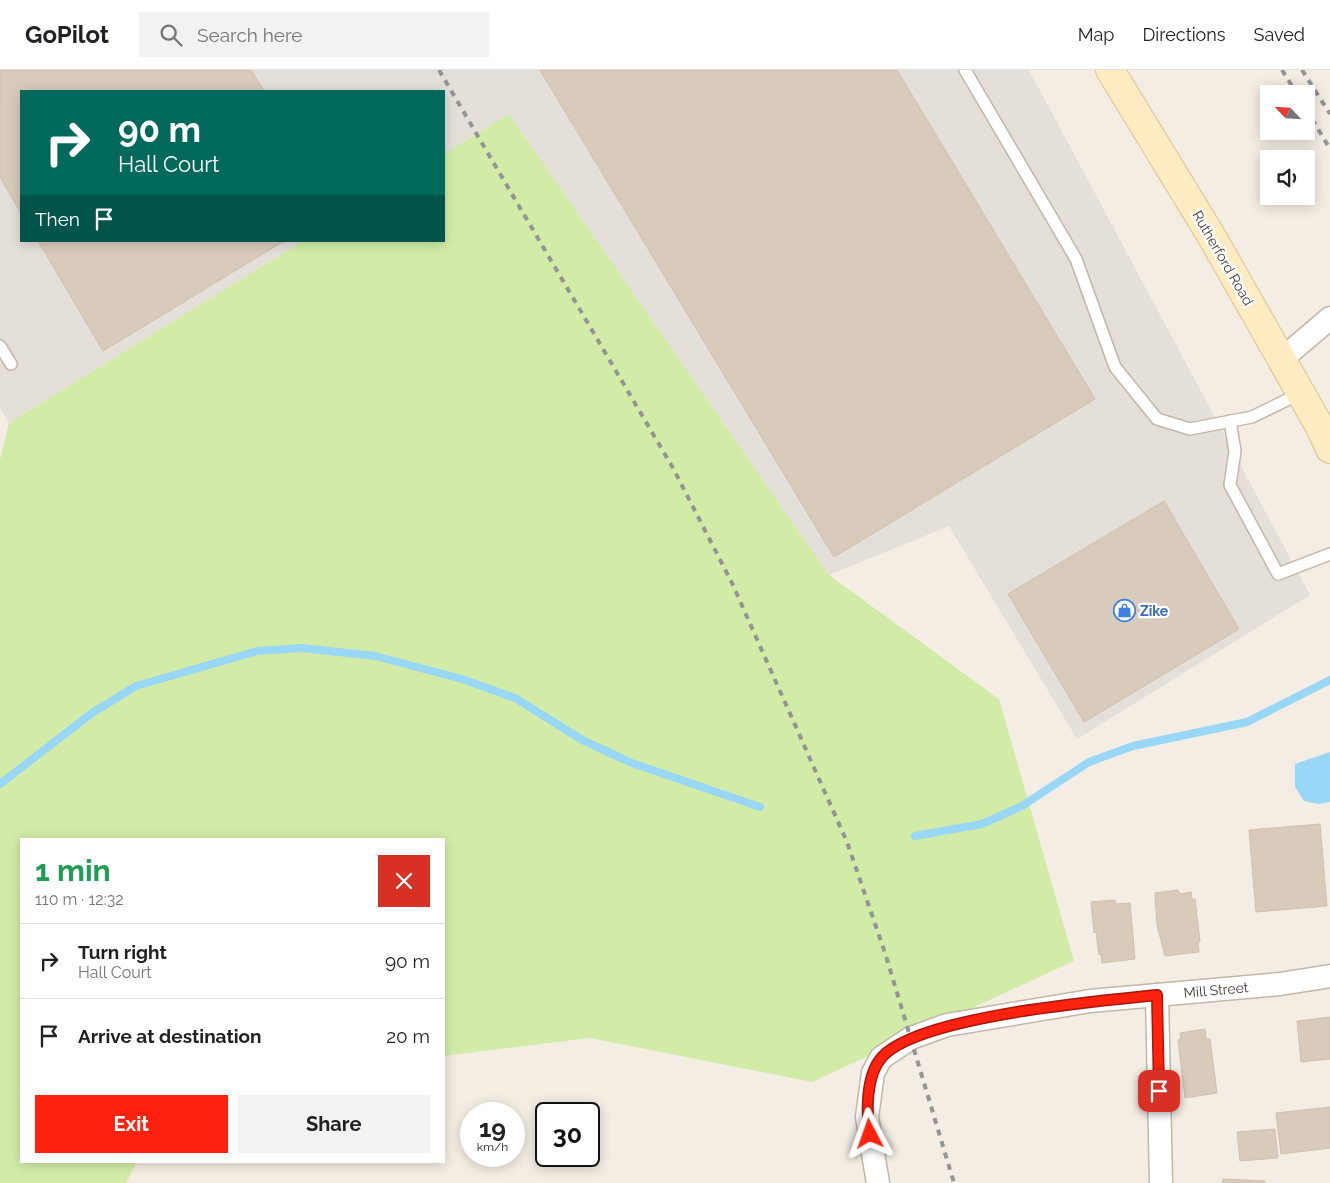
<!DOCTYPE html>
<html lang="en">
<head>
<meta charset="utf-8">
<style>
  body { margin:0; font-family:Raleway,sans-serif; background:#f2f2f2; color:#202124; height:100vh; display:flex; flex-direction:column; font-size:19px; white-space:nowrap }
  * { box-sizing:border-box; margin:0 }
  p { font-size:16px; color:#757577 }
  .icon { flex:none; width:28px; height:28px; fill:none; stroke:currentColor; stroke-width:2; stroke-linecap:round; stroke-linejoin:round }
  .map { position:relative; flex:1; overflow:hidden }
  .drawer { position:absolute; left:20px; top:768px; width:425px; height:325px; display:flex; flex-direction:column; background:#fff; border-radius:0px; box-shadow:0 2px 12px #0003 }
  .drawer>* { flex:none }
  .top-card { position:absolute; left:20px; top:20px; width:425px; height:152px; border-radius:0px; box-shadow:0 2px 12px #0003; background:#00695c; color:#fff; overflow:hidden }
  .needle { width:32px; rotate:295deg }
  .controls { position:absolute; left:1260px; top:15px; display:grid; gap:10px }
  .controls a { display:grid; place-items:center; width:55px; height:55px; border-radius:0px; background:#fff; box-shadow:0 2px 12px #0003; font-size:25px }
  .speed { position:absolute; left:460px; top:1032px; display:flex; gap:10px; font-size:25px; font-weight:700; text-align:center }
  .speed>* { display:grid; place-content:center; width:65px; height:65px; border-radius:50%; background:#fff; box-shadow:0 2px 12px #0003; line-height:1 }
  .speed small { font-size:12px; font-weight:400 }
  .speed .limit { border:2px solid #111; border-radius:8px; background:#fff; color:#111 }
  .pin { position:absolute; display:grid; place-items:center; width:42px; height:42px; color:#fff; margin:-21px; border-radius:10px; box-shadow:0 2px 8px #0006 }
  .me { position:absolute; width:55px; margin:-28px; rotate:356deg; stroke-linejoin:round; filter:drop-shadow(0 0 4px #0008) }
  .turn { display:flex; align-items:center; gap:18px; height:105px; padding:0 15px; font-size:22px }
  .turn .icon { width:65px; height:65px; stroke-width:2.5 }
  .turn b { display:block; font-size:35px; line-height:42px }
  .then { display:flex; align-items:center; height:48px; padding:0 15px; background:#0003; gap:10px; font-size:19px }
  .round { display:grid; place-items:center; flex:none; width:52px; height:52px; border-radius:0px; background:#f2f2f2 }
  .head { display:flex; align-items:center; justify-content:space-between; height:85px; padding:0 15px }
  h1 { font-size:30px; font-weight:700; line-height:38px; color:#1e9e55 }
  .cta { display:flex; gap:10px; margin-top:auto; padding:10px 15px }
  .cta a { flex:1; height:58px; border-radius:0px; background:#ff220f; color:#fff; font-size:20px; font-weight:700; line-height:58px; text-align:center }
  .cta a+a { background:#f2f2f2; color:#202124 }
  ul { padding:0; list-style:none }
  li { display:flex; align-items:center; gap:15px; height:75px; padding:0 15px; border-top:1px solid #e0e0e0 }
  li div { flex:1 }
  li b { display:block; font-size:19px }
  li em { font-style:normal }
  header { display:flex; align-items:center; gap:30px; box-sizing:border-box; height:70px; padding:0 25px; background:#fff; border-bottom:1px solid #e0e0e0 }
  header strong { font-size:24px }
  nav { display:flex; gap:28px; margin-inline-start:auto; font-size:18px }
  .search { width:350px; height:45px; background:#f2f2f2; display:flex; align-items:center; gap:12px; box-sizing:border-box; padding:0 18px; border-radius:0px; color:#757577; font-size:19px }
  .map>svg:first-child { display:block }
</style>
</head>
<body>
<header>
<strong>GoPilot</strong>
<div class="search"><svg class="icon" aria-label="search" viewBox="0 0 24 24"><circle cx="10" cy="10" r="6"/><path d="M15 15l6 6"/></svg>Search here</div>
<nav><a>Map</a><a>Directions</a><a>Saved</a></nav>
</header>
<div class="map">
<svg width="1330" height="1113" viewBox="0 0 1330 1113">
  <rect width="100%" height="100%" fill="#f3ede3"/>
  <path fill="#e5dfd9" d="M0 0H1029L1310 525 1077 669 949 456 829 505 509 44 444 84V21H21V171H303L9 353 0 338Z"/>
  <path fill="#d2eca8" d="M509 44 829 505 999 629 1074 891 812 1012 590 968 444 986V769H21V1091H137L126 1113H0V390L9 353 303 171H444V84Z"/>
  <path fill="#99d7f6" d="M1330 682V732L1318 734 1304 731 1295 717V694Z"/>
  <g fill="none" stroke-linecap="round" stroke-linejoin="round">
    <g stroke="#99d7f6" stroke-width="8">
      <path d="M0 714 92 643 136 616 257 581 301 578 375 586 462 609 515 628 584 671 632 693 760 737"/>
      <path d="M915 766 982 754 1022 736 1089 692 1133 676 1247 652 1330 610"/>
    </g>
  </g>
  <g fill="#d9cbbb" stroke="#d1bfaa">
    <path d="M0 0H251L264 21H21V143L0 107Z"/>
    <path d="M540 0H897L1095 329 834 487Z"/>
    <path d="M38 171H284L103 281Z"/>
    <path d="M1164 431 1239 559 1084 652 1008 524Z"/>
    <path d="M1320 754 1327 836 1256 842 1249 760Z"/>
    <path d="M1178 820 1180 824 1191 822 1192 829H1195L1200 872H1198L1199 882 1165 886 1157 855 1155 823Z"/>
    <path d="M1115 830 1116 834 1130 833 1135 889 1102 893 1101 884 1099 885 1096 862 1094 863 1091 832Z"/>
    <path d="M1330 947V989L1301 992 1297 951Z"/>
    <path d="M1205 959 1206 969H1210L1217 1023 1185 1028 1178 970 1181 969 1180 963Z"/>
    <path d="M1330 1037V1078L1281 1084 1276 1043Z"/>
    <path d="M1275 1059 1278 1088 1240 1091 1237 1062Z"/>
    <path d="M1223 1109 1265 1111V1113H1222Z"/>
  </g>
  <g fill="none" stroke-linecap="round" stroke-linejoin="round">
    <defs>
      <g id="lane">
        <path d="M965 0 1076 189 1115 297 1157 349 1190 359 1252 347 1301 323"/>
        <path d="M0 276 11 294"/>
        <path d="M1230 351 1235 381 1230 415 1278 504 1330 484"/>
      </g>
      <g id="street">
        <path d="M1282 289 1330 248"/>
        <path d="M1157 925 1161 1113"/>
        <path d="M878 1113 867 1047 873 1003 881 988 911 968 947 955 1090 931 1280 914 1330 906"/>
      </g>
      <path id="secondary" d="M1110 0 1212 167 1320 357 1330 379"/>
    </defs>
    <use href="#lane" stroke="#c3b7a8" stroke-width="14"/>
    <use href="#street" stroke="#c3b7a8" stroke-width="25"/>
    <use href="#secondary" stroke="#dbc291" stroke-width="30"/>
    <use href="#lane" stroke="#fff" stroke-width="11"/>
    <use href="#street" stroke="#fff" stroke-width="22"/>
    <use href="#secondary" stroke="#ffecc2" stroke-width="28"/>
    <g stroke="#949494" stroke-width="4" stroke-dasharray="6 6" stroke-linecap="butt">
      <path d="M439 0 673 398 732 513 847 772 886 886 954 1113"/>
      <path d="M1282 0 1297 24"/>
      <path d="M1302 0 1330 44"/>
      <path d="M1306 39 1330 79"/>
    </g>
  </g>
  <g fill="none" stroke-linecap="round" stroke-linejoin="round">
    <defs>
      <path id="route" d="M870 1064C866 1041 866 1005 882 987 919 946 1099 931 1157 925L1159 1021"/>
    </defs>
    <use href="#route" stroke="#a6160a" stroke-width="12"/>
    <use href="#route" stroke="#ff220f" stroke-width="9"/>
  </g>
  <defs>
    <symbol id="shop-ring" viewBox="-11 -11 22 22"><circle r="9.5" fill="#fff" stroke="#3f7fe0" stroke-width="1.5"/><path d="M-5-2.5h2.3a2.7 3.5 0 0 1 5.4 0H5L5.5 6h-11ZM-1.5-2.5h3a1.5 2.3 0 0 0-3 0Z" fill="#3f7fe0"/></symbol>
  </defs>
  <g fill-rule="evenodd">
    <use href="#shop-ring" x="1112" y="528" width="25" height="25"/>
  </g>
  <g text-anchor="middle" stroke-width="4.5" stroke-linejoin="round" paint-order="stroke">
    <g font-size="14" fill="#463d33" stroke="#fff">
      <text transform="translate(1223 188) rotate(60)" y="5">Rutherford Road</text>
      <text transform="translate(1216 920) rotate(-5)" y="5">Mill Street</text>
    </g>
    <g font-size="14" font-weight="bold" fill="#366cbe" stroke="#fff" text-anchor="start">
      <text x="1140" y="546">Zike</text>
    </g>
  </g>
</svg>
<div class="controls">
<a><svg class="needle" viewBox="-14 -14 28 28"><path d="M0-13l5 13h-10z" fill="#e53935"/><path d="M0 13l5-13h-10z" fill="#757577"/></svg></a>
<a><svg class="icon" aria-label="sound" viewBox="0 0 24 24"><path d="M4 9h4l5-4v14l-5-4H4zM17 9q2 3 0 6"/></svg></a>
</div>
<div class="speed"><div>19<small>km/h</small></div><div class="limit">30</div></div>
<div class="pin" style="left:1159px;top:1021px;background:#d93025"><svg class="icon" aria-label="arrive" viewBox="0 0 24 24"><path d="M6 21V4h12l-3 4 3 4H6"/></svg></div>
<svg class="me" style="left:870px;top:1064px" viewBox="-20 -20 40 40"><path d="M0-17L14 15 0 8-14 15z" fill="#ff220f" stroke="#fff" stroke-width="4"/></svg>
<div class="top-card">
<div class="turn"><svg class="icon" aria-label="right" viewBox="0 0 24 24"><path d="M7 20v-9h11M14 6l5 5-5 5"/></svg><div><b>90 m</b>Hall Court</div></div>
<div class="then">Then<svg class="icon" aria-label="arrive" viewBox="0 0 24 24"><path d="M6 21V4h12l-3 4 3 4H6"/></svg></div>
</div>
<section class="drawer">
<div class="head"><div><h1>1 min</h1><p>110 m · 12:32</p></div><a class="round" style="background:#d93025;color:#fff"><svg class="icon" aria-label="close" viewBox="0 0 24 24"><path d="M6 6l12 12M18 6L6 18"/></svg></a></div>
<ul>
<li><svg class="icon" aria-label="right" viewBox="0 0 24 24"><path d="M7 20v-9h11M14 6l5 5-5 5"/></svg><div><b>Turn right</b><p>Hall Court</p></div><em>90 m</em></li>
<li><svg class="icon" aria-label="arrive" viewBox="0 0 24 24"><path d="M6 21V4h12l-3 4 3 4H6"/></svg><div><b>Arrive at destination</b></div><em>20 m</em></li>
</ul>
<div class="cta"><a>Exit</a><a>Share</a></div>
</section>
</div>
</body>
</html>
